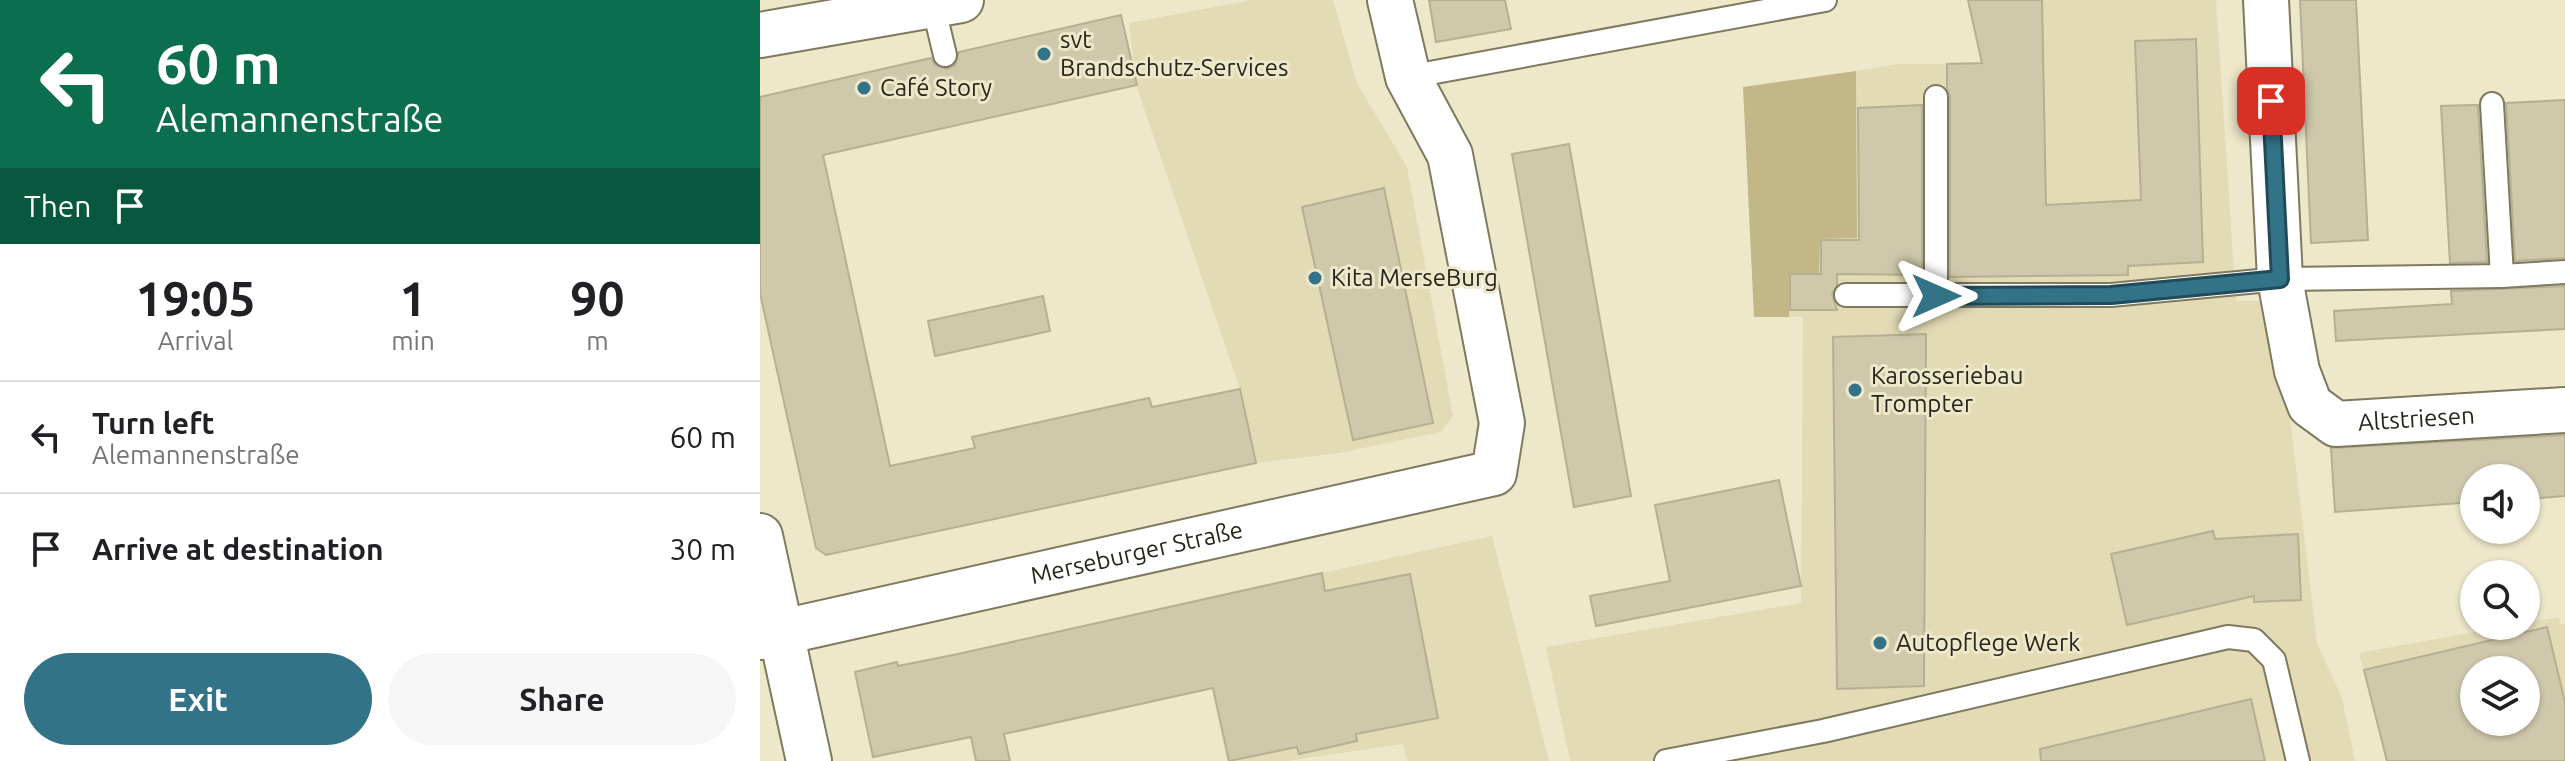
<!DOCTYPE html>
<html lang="en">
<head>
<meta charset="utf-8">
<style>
  body { margin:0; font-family:Ubuntu,sans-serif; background:#f6f6f6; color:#202124; height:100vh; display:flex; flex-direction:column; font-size:30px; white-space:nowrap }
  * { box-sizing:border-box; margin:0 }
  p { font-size:26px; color:#757577 }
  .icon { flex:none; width:44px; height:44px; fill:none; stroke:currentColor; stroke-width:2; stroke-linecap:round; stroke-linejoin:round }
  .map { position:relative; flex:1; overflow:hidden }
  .details { display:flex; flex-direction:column; background:#fff; width:760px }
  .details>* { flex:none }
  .hud { background:#0b6e4f; color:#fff; overflow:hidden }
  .buttons { position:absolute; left:1700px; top:464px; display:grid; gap:16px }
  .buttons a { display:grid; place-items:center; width:80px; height:80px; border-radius:50%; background:#fff; box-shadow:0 2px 6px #0004; font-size:40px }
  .pin { position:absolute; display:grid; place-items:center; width:68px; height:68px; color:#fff; margin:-34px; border-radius:16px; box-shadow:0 4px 12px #0006 }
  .me { position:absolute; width:88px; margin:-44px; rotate:90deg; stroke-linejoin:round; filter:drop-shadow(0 0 6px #0008) }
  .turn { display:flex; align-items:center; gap:28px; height:168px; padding:0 24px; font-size:36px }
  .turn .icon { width:104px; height:104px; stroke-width:2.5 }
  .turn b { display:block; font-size:56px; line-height:68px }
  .then { display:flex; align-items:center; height:76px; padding:0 24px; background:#0003; gap:16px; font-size:30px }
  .eta { display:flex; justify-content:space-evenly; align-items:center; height:136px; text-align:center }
  .eta b { font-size:48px; font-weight:700; line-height:56px }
  .cta { display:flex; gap:16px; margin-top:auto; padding:16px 24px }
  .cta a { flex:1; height:92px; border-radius:48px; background:#337387; color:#fff; font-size:32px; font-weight:700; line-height:92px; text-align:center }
  .cta a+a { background:#f6f6f6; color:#202124 }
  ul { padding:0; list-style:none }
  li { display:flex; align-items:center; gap:24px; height:112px; padding:0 24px; border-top:2px solid #e0e0e0 }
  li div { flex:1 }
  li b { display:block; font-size:30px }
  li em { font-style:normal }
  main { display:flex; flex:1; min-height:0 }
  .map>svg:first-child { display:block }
</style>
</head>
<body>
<main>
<section class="details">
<div class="hud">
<div class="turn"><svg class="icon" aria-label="left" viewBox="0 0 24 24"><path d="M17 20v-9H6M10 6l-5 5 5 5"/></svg><div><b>60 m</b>Alemannenstraße</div></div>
<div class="then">Then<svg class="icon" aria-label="arrive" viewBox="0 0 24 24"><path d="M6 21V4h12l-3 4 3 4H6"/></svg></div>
</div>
<div class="eta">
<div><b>19:05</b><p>Arrival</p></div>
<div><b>1</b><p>min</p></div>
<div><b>90</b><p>m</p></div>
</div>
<ul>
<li><svg class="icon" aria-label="left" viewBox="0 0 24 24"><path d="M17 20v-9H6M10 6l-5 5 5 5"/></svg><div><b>Turn left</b><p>Alemannenstraße</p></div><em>60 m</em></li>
<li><svg class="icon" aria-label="arrive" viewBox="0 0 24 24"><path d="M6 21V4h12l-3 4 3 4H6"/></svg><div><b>Arrive at destination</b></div><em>30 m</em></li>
</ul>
<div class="cta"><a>Exit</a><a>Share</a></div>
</section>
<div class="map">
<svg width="1805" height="761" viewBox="0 0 1805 761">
  <rect width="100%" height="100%" fill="#eee8ca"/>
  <g fill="#e3dbb6" fill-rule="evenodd">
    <path d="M491 0H573L597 83 647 167 693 416 681 432 579 453 496 463 480 389 377 88 369 23Z"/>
    <path d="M1207 0H1456L1476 301H1516L1557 643 1582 698 1595 761H810L786 647 1041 603 1043 317H1029V272L1060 239 1097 237 1096 71 1138 64H1221Z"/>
    <path d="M732 536 789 761H647L643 744 527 761H467L433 601Z"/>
    <path d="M1799 617 1800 624H1805V761H1626L1599 653 1748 626H1766V623ZM1714 670H1766V722H1714Z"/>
  </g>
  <path fill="#c3b787" d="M1096 71 1097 238 1060 239 1059 273H1029V317H994L983 87Z"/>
  <g fill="#cfc8ab" stroke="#b6b093" stroke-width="2" fill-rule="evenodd">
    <path d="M669 0H745L751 29 676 42Z"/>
    <path d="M1208 0H1282L1286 205 1381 200 1375 41 1436 39 1443 262 1368 266V275L1190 277V97L1187 88V64L1222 63Z"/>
    <path d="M1540 0H1596L1608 240 1551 243Z"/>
    <path d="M361 15 377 85 63 155 130 466 215 448 212 437 389 398 392 407 480 389 496 463 66 555 56 548 0 293V97L171 58 175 65 187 69 195 65 199 52Z"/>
    <path d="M1805 100V258L1755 261 1746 103Z"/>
    <path d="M1162 105V275L1077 274V285L1072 294 1077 310H1030V274H1061V240H1099L1098 108Z"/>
    <path d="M1712 105H1718L1727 262 1690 263 1681 106Z"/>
    <path d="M809 144 871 496 814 507 752 154Z"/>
    <path d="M624 188 673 423 593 440 542 207Z"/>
    <path d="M1805 286V329L1576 341 1574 311 1692 304 1691 291Z"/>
    <path d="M283 296 290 331 175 356 168 321Z"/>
    <path d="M1166 334 1164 686 1077 689 1073 337Z"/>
    <path d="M1805 435V496L1766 499V478H1714V502L1575 512 1571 448Z"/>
    <path d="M1019 480 1041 586 836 626 830 596 910 581 895 505Z"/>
    <path d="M1453 531 1455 539 1538 534 1541 600 1494 602V596L1367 625 1351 554Z"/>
    <path d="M562 573 565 591 650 574 678 718 596 734 597 741 539 754 537 747 469 761 453 688 244 734 250 761H216L211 737 113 757 95 672 137 662 138 666 198 654Z"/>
    <path d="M1787 627 1805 702V761H1627L1604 670ZM1714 670H1766V722H1714Z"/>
    <path d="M1491 699 1505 761H1281L1280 749Z"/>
  </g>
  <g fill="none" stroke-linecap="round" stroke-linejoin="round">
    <defs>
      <g id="service">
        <path d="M173 5 185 55"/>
        <path d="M648 77 1065 0"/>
        <path d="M1176 97V296"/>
        <path d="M1732 104 1742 276"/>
        <path d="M1086 295H1351L1520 279 1742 276 1805 272"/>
        <path d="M906 761 1063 731 1468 637 1494 640 1514 660 1538 761"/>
      </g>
      <g id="minor">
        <path id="s1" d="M1506 0 1520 279 1537 371 1550 405 1576 424 1805 410"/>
        <path d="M0 35 201 0"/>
        <path id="s2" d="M0 637 734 473 742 423 690 155 648 77 630 0"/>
      </g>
      <path id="tertiary" d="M0 536 49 761"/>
    </defs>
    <use href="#service" stroke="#7f795e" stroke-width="26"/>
    <use href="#minor" stroke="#7f795e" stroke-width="48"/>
    <use href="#tertiary" stroke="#7f795e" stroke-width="48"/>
    <use href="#service" stroke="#fff" stroke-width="22"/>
    <use href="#minor" stroke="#fff" stroke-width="44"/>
    <use href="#tertiary" stroke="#fff" stroke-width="44"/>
  </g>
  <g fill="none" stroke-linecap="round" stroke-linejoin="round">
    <defs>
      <path id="route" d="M1176 296 1351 295 1520 279 1511 101"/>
    </defs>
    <use href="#route" stroke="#214b58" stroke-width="20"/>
    <use href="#route" stroke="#337387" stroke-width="14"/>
  </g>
  <g fill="#337387" stroke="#eee8ca" stroke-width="3">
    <circle cx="284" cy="54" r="8"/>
    <circle cx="104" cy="88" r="8"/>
    <circle cx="555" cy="278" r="8"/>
    <circle cx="1095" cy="390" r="8"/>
    <circle cx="1120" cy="643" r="8"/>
  </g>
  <g text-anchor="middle" stroke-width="6" stroke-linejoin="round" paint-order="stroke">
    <g font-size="24" fill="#28261b" stroke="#eee8ca" text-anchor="start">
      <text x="300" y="48">svt<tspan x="300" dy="28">Brandschutz-Services</tspan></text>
      <text x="120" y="96">Café Story</text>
      <text x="571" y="286">Kita MerseBurg</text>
      <text x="1111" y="384">Karosseriebau<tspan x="1111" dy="28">Trompter</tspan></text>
      <text x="1136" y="651">Autopflege Werk</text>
    </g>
    <g font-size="24" fill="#28261b" stroke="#eee8ca">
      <text dy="8" stroke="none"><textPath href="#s1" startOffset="522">Altstriesen</textPath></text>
      <text dy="8" stroke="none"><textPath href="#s2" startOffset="386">Merseburger Straße</textPath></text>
    </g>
  </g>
</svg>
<div class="buttons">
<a><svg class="icon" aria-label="sound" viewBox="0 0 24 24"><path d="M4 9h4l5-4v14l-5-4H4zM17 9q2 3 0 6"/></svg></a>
<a><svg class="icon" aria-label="search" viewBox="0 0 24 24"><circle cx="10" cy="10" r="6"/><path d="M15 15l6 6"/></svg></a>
<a><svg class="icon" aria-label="layers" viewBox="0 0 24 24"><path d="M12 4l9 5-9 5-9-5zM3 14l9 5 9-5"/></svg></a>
</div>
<div class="pin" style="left:1511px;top:101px;background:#d93025"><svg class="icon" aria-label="arrive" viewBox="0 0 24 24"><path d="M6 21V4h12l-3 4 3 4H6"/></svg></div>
<svg class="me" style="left:1176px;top:296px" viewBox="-20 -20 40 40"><path d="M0-17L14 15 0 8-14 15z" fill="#337387" stroke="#fff" stroke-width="4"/></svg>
</div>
</main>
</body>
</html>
